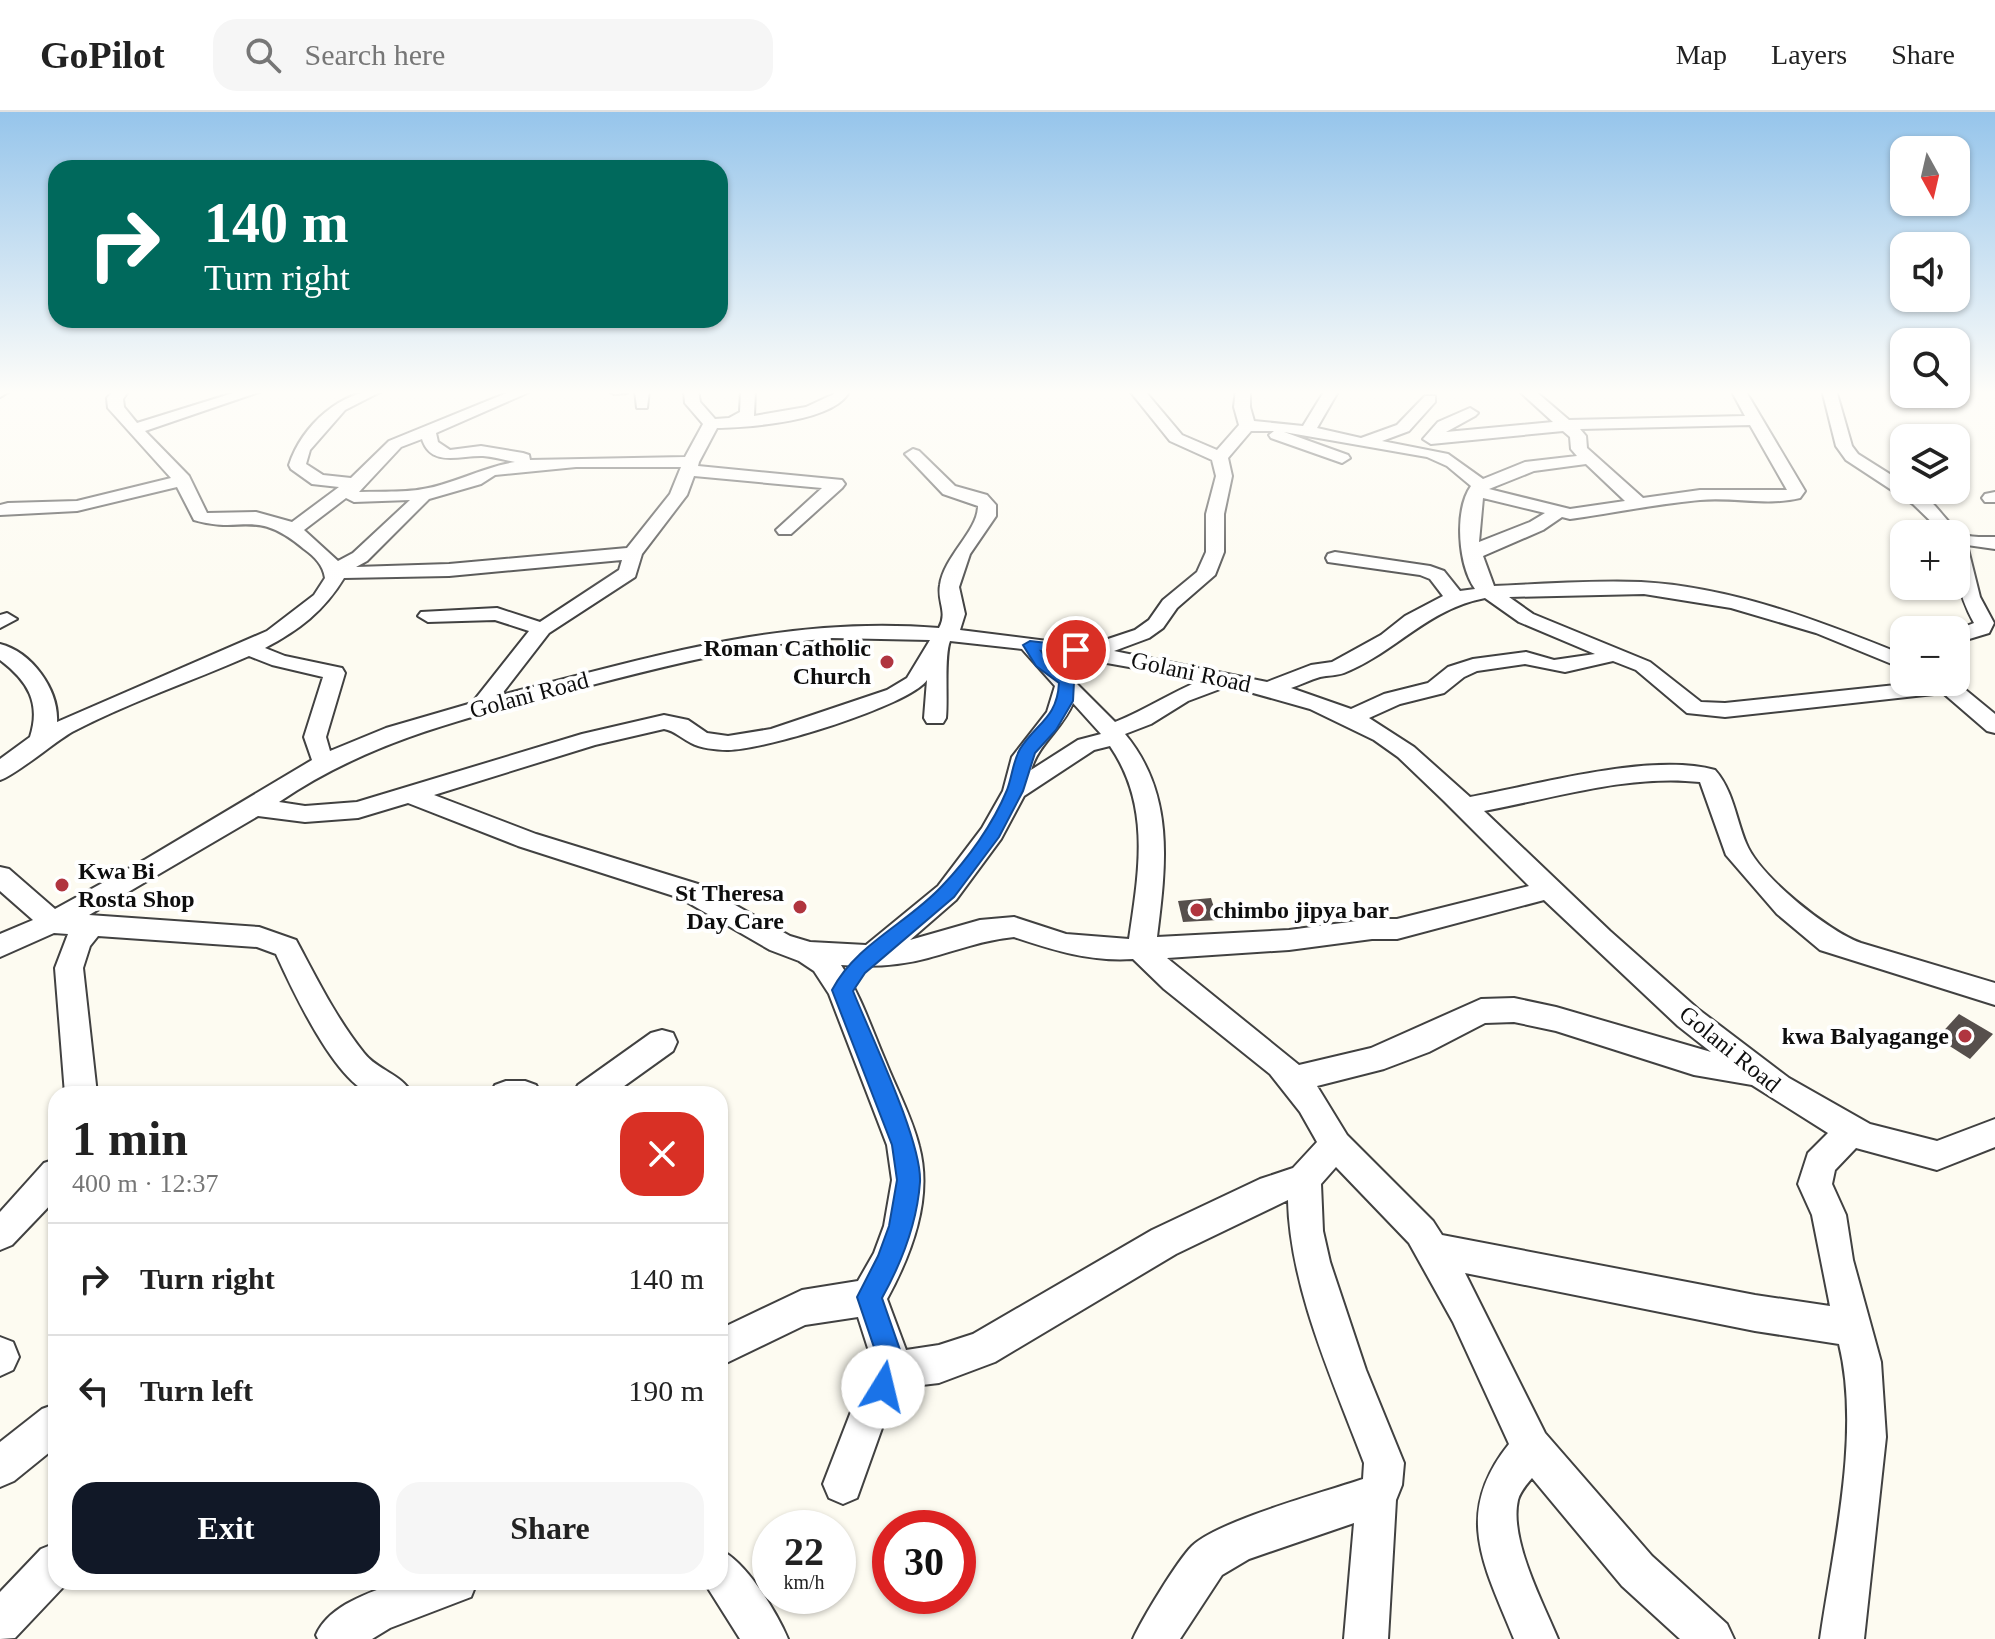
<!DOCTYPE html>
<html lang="en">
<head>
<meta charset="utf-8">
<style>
  body { margin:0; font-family:Georgia,serif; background:#f6f6f6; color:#222; height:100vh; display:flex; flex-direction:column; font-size:30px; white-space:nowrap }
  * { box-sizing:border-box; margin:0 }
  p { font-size:26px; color:#767676 }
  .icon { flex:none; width:44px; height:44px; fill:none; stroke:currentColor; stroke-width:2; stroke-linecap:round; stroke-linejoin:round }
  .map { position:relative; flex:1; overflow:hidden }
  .panel { position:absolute; left:48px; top:974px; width:680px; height:504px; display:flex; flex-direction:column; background:#fff; border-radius:24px; box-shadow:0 2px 6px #0004 }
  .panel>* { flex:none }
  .guide { position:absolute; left:48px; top:48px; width:680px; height:168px; border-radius:24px; box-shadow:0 2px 6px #0004; background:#00695c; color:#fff; overflow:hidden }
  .needle { width:52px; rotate:172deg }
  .buttons { position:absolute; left:1890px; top:24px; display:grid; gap:16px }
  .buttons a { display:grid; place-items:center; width:80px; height:80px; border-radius:16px; background:#fff; box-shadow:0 2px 6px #0004; font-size:40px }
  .speed { position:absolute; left:752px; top:1398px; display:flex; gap:16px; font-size:40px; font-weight:700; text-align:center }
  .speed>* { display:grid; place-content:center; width:104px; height:104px; border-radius:50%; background:#fff; box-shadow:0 2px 6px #0004; line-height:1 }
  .speed small { font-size:20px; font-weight:400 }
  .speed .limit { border:12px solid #d22; background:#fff; color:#111 }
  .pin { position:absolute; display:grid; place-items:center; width:68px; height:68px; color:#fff; margin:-34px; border:4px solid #fff; border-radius:50%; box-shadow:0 2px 8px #0007 }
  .me { position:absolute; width:88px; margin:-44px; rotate:9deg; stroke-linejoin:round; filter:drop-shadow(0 0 6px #0008) }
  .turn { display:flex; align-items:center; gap:28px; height:168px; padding:0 24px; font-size:36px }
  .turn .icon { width:104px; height:104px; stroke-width:2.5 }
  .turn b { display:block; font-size:56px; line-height:68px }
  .round { display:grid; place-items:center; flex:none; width:84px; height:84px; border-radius:24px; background:#f6f6f6 }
  .head { display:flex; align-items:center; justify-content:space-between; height:136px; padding:0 24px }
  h1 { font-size:48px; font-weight:800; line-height:60px }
  .cta { display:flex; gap:16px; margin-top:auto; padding:16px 24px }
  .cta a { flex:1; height:92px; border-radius:24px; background:#111827; color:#fff; font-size:32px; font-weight:800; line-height:92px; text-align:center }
  .cta a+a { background:#f6f6f6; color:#222 }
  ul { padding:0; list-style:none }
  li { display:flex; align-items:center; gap:24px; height:112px; padding:0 24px; border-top:2px solid #e0e0e0 }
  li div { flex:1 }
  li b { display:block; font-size:30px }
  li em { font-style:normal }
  header { display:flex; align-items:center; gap:48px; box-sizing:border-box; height:112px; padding:0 40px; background:#fff; border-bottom:2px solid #e0e0e0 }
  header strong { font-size:38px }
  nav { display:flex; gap:44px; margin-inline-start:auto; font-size:28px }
  .search { width:560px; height:72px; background:#f6f6f6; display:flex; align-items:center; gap:20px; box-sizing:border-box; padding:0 28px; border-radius:24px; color:#767676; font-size:30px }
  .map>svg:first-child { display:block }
</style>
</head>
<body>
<header>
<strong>GoPilot</strong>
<div class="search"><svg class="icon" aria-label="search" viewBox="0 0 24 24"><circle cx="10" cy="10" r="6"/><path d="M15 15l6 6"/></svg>Search here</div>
<nav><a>Map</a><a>Layers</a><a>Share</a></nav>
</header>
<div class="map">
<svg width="1995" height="1527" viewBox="0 0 1995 1527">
  <rect width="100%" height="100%" fill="#fdfbf1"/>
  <g fill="#564f4c">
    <path d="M1211 786 1218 808 1183 810 1178 789Z"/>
    <path d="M1959 902 1993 922 1970 947 1937 926Z"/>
  </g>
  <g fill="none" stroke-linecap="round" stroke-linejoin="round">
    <defs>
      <g id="minor">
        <path d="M0 278H12L0 285Z"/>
        <path d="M114 278H129L123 287 124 295 137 311 243 278H265L145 319 189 364 207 401 256 400 292 410 339 375 312 372 291 357 289 353C302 313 342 277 384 278L345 298 310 338 306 352 323 363 351 366 389 329 514 278H534L436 321 438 330 450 338 481 334 523 341 529 343 530 348 685 345 703 312 685 291 684 278H698L700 290 715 307 729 306 740 300 741 278H755L754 304 806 295 834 282 836 278H850C837 310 748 315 717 316L699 350 698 354 842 368 845 372 842 376 791 422H779L776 418 822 376 694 364 687 383 642 442 635 465 549 521 501 583C650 546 782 503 939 516 948 500 937 490 940 473 944 444 978 419 978 394L943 382 905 342 913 337 919 339 955 374 987 383 996 393V404L970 442 959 475 965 502 960 518 1087 534 1135 518 1149 508 1163 488 1197 460 1206 440V402L1216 364 1212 348 1170 329 1129 278H1144L1182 323 1217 338 1239 313 1234 295 1236 278H1250V295L1254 309 1303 314 1325 278H1339L1317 316 1361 326 1397 313 1425 284H1435V290L1409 319 1382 329 1448 342 1483 367 1525 350 1577 344 1571 337 1570 325 1563 319 1431 332 1423 327 1438 310 1470 296 1478 301 1475 304 1446 320 1553 310 1518 278H1534L1569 308 1745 304 1731 278H1745L1805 379 1800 386C1768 394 1734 385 1700 388 1657 392 1613 401 1570 407L1562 405 1543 418 1483 444 1494 474C1543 472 1592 468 1641 470 1732 475 1820 509 1904 543V557L1816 521 1731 496 1644 482 1509 485 1533 502 1650 550 1701 590 1725 591 1924 570H1956L1995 602V621L1987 619 1943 581 1725 605 1687 601 1636 558 1613 549 1565 560 1525 552 1477 559 1464 565 1444 581 1400 592 1369 606 1414 635 1470 685C1537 673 1651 640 1715 658 1733 678 1736 707 1746 731 1759 764 1828 819 1861 831L1995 871V893L1820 838 1777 802 1726 743 1700 670C1629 662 1554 686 1484 699L1610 819 1698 897 1789 966 1870 1012 1937 1029 1995 1007V1035L1937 1058 1856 1036 1835 1058 1832 1072 1846 1103 1853 1148 1881 1250 1886 1325 1864 1527H1820C1833 1436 1861 1321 1839 1232L1755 1219 1465 1161 1545 1321 1652 1444 1727 1512 1734 1527H1680L1622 1474 1532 1366C1527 1372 1520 1380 1518 1388 1509 1427 1543 1491 1558 1527H1514C1484 1453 1453 1402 1509 1332L1453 1210 1409 1131 1336 1055 1321 1072 1323 1119 1330 1150 1366 1258 1404 1351 1402 1373 1396 1388 1388 1527H1344L1354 1411 1249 1447 1222 1463 1180 1527H1133C1142 1507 1177 1449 1192 1434 1218 1409 1324 1380 1363 1367L1364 1351C1333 1269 1290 1176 1288 1088L1176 1142 995 1250 939 1271 905 1275 887 1302 857 1386 843 1392 829 1386 823 1372 859 1279 874 1255 858 1205 805 1213 720 1254V1217L802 1178 858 1169 874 1141 884 1114 892 1068 887 1033 829 882 814 859 799 849 770 838 680 786 518 734 408 691 358 706 305 710 258 704 89 803 259 815 296 828C317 867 336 906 364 941 377 958 402 962 412 982 400 982 385 984 374 982 337 975 291 875 276 842L257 835 98 824 90 834 83 856 97 982H65L55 856 68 822 54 821 0 845V822L33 808 0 779V755L9 757 55 797 146 747 312 648 304 625 323 565 272 553 249 544C190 570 129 590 72 620 53 631 16 663 0 668V647L30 625C41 591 28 569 0 548V532C32 540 59 578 57 610L267 519 314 483 325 466C323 453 315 445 304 437 254 395 244 423 194 408L177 375 77 399 0 403V393L8 391 77 389 171 366 108 296 107 286ZM1750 313 1787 378H1700L1643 386 1587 336 1586 324 1580 317ZM1251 319H1274L1269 323 1271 326 1342 351 1350 346 1348 343 1284 320 1427 345 1447 354 1471 374C1454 398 1458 453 1475 477L1460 479 1444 459 1430 454 1335 440 1328 442 1326 446 1328 450 1420 463 1430 467 1443 484 1405 504 1381 523 1332 550 1311 553 1267 570 1114 539 1149 526 1163 516 1177 496 1215 463 1224 440V402L1232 364 1228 346ZM422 327C431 356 461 343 483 344 494 345 504 348 515 350 483 355 454 372 423 377 403 381 380 379 359 380L401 335ZM1586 352 1625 389 1570 397 1489 377 1534 359ZM576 355H681L670 382 627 436 449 452 356 455 367 449 429 387 481 372 495 363ZM346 386 354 390 410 388 353 441 338 449 304 418ZM1483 386 1545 401 1530 410 1479 430ZM622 448 619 458 540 510 497 496 421 500 418 504 428 510 495 508 529 519 472 591 386 616 330 639 326 625 345 561 342 556 285 544 265 536C299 518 324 499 344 466L449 464ZM1485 486 1519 510 1595 542 1554 548 1526 540 1473 547 1448 555 1428 571 1384 582 1351 597 1291 576C1300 573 1310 568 1320 565 1328 563 1336 564 1344 561 1396 540 1427 497 1485 486ZM832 526 930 528 907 566 887 578 771 617 728 624 707 621 688 608 664 603 582 622 357 690 305 694 279 690C369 629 462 607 565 580 654 557 740 534 832 526ZM950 529 1022 537 1055 574 1047 600 1012 645 1003 679 982 716 938 774 866 833 810 830 790 824 698 772 536 722 434 683 595 633 664 617C675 619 681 626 691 631 700 636 716 638 727 638 761 639 909 594 927 568L924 606 927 611H943L946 606C948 586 944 544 950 529ZM1045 540 1202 568C1171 580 1146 598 1115 610ZM1228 574 1310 597 1374 628 1398 645 1444 689 1529 774 1397 807H1372L1289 818 1157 825C1166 753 1175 682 1125 622L1151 612 1188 589ZM1073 591 1101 622 1078 628 1031 658C1039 631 1063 616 1073 591ZM1110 634C1151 694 1139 759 1129 827L1066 822 1014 805 980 808 910 828 956 788 1001 727 1024 684 1094 638ZM1544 788 1678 914 1711 940 1556 895 1514 886 1481 887 1371 936 1299 953 1167 846 1289 838 1372 827H1397ZM1014 825C1053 838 1091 850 1133 847L1164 877 1270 962 1300 1000 1317 1030 1293 1056 1260 1067 1152 1118 973 1222 939 1233 906 1238 887 1187C912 1141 933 1086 919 1034 912 1005 896 976 885 948 871 915 860 882 841 853 870 855 899 854 928 846 958 838 983 828 1014 825ZM1514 910 1556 919 1694 963 1752 973 1828 1021 1808 1041 1798 1072 1812 1103 1830 1194 1755 1183 1442 1123 1433 1109 1347 1023 1317 974 1384 957 1429 940 1485 911Z"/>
        <path d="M607 278H629L627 281 614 282Z"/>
        <path d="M635 278H649L647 296H637Z"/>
        <path d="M1822 278H1836L1852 334 1858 342 1904 371V378C1933 378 1941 409 1963 422 1971 426 1986 425 1995 425V437L1967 433 1980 485 1994 511 1989 521 1956 531V518L1974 511C1956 478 1956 459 1956 422H1944L1913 392 1846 348 1836 334Z"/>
        <path d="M1995 380V390H1985L1982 386 1985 382Z"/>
        <path d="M7 501 17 507 0 516V503Z"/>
        <path d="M662 918 673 921 677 930 673 939 613 982H573L578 973 651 921Z"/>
        <path d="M506 969H525L536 973 541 982H490L495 973Z"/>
        <path d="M56 1047V1087L12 1133 0 1138V1100L44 1051Z"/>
        <path d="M0 1225 13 1230 19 1245 13 1258 0 1264Z"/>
        <path d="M56 1292V1335L14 1369 0 1375V1330L42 1297Z"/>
        <path d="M56 1431V1470H68L15 1526 0 1527V1480L41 1437Z"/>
        <path d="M720 1438C746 1449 777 1501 788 1527H740L704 1470H720Z"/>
        <path d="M398 1470H477L471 1485 390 1516 372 1527H318L316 1523C329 1493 369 1481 398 1470Z"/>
      </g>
    </defs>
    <use href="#minor" stroke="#414141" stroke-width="4"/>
    <use href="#minor" fill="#fff" fill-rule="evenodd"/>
  </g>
  <linearGradient id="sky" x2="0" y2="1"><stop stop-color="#96c5eb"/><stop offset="0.57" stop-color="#fefdf9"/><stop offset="1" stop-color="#fefdf9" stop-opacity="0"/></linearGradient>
  <rect width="1995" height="492" fill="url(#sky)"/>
  <path fill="#1a73e8" stroke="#114b97" stroke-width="2" d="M1030 529 1081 535V541L1076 542 1041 539 1047 548 1074 570 1073 589 1056 618 1035 641 1023 679 999 725 954 785 865 861 853 879C870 922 922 1029 920 1070 917 1112 902 1150 882 1186L907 1258 893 1285 883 1289 874 1285 870 1275 881 1256 857 1185 878 1144 889 1114 897 1068 892 1033 832 878C856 832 908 811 942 774 968 747 993 712 1007 678 1012 665 1013 649 1020 637 1036 611 1057 607 1059 571L1036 554 1023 533Z"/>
  <g fill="#b0353f" stroke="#fff" stroke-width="3">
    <circle cx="887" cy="550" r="8"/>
    <circle cx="62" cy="773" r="8"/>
    <circle cx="800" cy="795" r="8"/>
    <circle cx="1197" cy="798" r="8"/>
    <circle cx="1965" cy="924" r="8"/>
  </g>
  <g text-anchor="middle" stroke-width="8" stroke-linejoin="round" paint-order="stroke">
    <g font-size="24" font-weight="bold" fill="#0e0e0e" stroke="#fff" text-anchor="end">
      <text x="871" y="544">Roman Catholic<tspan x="871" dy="28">Church</tspan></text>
      <text x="78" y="767" text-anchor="start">Kwa Bi<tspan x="78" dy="28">Rosta Shop</tspan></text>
      <text x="784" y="789">St Theresa<tspan x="784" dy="28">Day Care</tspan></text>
      <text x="1213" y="806" text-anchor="start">chimbo jipya bar</text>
      <text x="1949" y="932">kwa Balyagange</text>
    </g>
    <g font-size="24" fill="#0e0e0e" stroke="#fff">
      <text transform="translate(1191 560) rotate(12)" y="8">Golani Road</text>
      <text transform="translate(529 583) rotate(-15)" y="8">Golani Road</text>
      <text transform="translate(1730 937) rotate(39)" y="8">Golani Road</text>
    </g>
  </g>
</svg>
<div class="buttons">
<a><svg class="needle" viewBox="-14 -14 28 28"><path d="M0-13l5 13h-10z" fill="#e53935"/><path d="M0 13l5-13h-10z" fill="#767676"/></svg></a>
<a><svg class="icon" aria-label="sound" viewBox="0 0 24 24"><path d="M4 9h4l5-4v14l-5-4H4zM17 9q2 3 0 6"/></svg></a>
<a><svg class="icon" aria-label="search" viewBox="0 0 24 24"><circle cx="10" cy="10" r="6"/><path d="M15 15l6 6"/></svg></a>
<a><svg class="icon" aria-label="layers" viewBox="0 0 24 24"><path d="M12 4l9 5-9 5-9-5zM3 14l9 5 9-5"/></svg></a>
<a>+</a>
<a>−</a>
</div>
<div class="speed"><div>22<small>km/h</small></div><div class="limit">30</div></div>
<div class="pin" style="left:1076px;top:538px;background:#d93025"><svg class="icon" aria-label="arrive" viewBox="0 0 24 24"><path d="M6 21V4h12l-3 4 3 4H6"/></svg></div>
<svg class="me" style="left:883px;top:1275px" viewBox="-20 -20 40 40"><circle r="19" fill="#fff"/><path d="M0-13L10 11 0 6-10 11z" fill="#1a73e8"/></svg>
<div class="guide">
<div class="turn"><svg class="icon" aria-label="right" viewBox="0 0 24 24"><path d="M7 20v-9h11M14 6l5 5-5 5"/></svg><div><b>140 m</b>Turn right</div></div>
</div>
<section class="panel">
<div class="head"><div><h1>1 min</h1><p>400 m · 12:37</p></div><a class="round" style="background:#d93025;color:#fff"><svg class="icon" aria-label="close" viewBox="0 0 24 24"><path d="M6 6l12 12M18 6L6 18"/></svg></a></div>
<ul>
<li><svg class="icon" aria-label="right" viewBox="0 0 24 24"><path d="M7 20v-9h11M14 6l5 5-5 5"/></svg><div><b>Turn right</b></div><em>140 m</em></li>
<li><svg class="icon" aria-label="left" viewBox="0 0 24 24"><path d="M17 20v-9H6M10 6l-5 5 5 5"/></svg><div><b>Turn left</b></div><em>190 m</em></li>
</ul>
<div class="cta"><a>Exit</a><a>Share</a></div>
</section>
</div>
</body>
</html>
